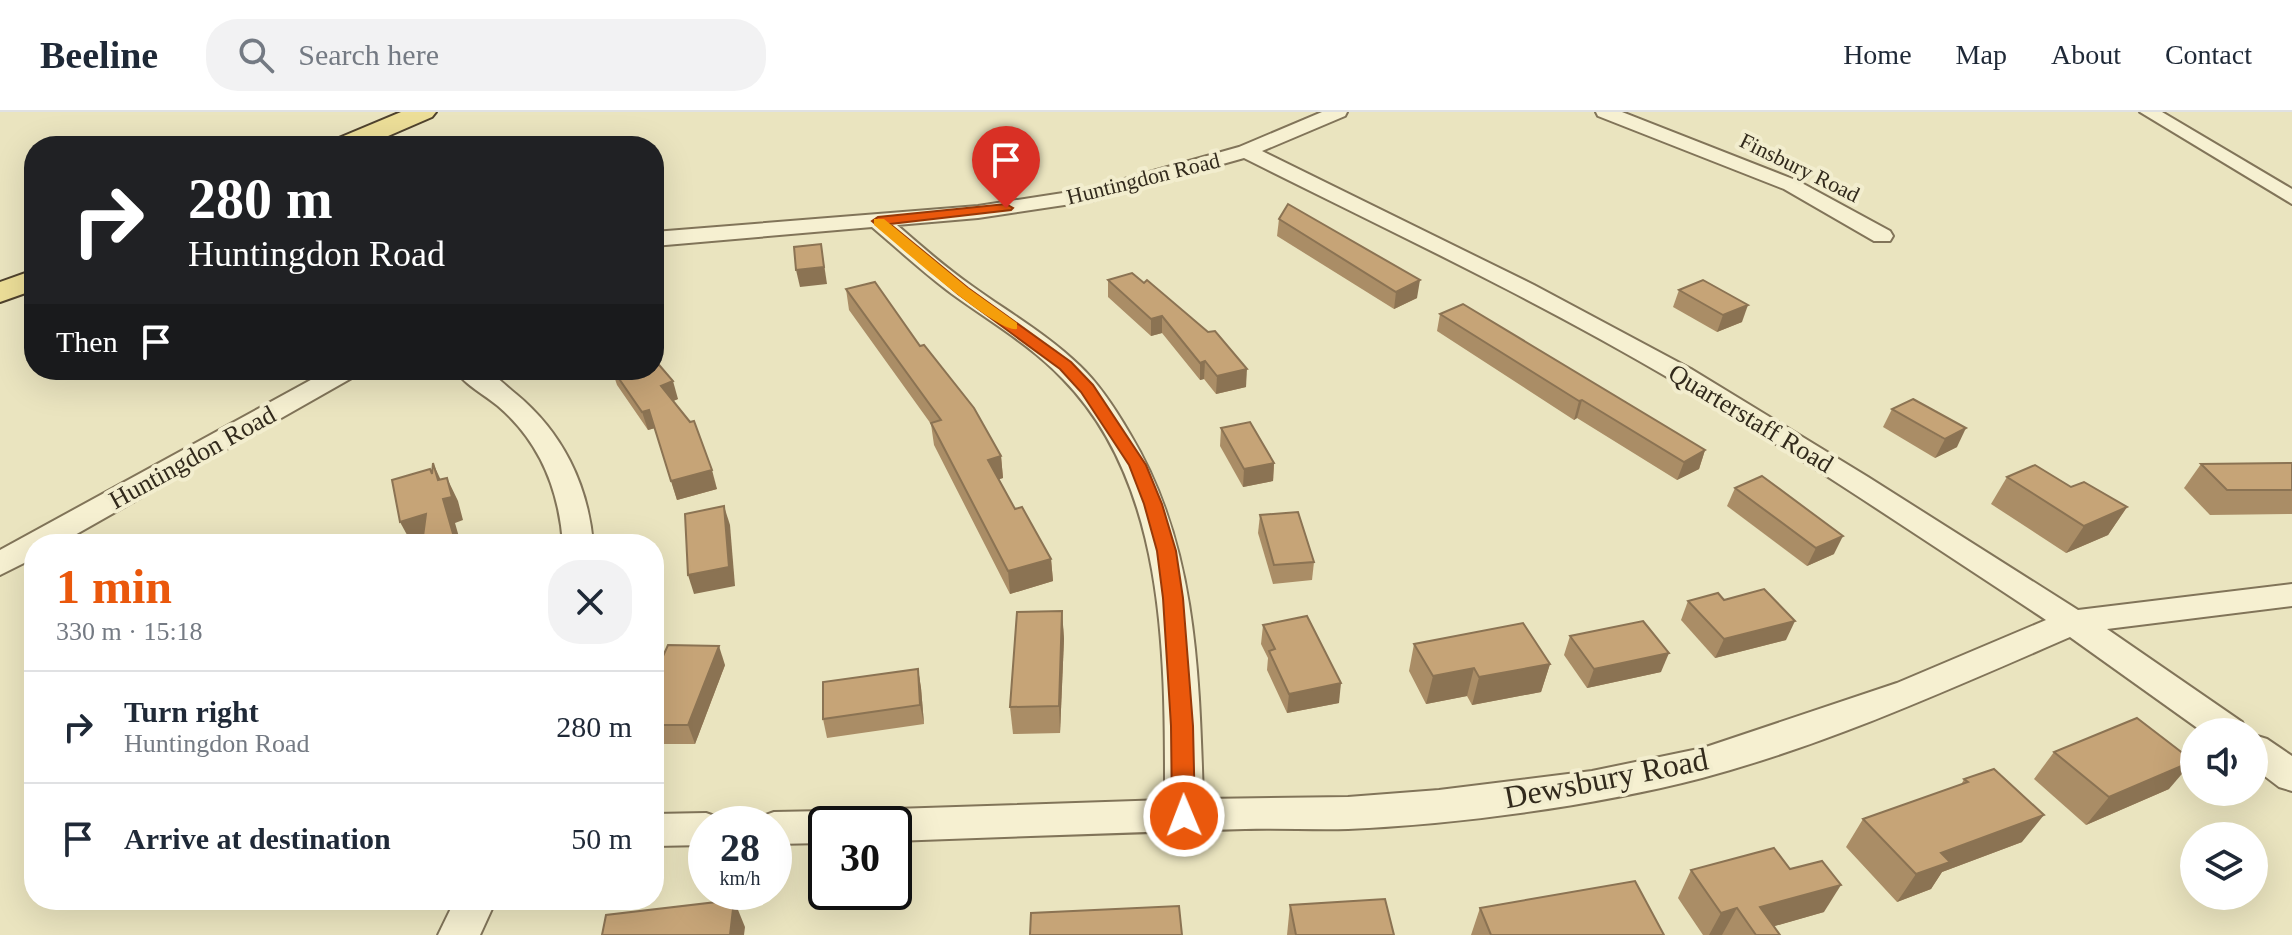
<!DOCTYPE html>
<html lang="en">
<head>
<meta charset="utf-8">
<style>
  body { margin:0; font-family:Georgia,serif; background:#f2f2f3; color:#1f2937; height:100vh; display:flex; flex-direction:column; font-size:30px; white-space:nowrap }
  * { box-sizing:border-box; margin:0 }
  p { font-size:26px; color:#747a83 }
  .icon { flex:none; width:44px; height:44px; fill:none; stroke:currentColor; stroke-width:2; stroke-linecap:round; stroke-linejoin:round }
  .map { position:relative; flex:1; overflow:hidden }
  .panel { position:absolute; left:24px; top:422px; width:640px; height:376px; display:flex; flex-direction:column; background:#fff; border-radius:32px; box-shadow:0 8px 32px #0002 }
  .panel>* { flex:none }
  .hud { position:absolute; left:24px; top:24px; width:640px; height:244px; border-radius:32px; box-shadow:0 8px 32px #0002; background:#202124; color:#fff; overflow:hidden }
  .buttons { position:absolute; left:2180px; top:606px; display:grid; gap:16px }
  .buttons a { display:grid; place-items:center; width:88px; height:88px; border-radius:50%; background:#fff; box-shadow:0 8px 32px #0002; font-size:40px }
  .speed { position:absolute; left:688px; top:694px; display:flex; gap:16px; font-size:40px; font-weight:700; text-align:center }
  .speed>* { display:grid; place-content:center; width:104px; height:104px; border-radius:50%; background:#fff; box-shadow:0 8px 32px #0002; line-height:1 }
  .speed small { font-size:20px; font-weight:400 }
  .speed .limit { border:4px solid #111; border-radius:12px; background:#fff; color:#111 }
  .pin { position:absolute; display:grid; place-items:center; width:68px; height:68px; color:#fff; margin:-82px -34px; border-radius:50% 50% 50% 0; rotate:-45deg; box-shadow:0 0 8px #0007 }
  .pin .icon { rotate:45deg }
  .me { position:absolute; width:88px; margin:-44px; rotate:359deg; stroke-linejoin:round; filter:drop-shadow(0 0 6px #0008) }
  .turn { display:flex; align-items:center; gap:28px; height:168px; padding:0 32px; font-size:36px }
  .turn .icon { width:104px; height:104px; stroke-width:2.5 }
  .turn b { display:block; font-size:56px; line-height:68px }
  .then { display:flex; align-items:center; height:76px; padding:0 32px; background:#0003; gap:16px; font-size:30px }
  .round { display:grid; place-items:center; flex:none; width:84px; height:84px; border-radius:32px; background:#f2f2f3 }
  .summary { display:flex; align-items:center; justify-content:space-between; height:136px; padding:0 32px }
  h1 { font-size:48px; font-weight:800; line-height:60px; color:#ea580c }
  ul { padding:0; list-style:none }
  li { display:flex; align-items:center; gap:24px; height:112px; padding:0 32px; border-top:2px solid #e0e1e3 }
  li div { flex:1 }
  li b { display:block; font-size:30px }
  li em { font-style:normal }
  header { display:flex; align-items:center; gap:48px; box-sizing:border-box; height:112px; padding:0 40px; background:#fff; border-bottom:2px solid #e0e1e3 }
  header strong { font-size:38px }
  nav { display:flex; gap:44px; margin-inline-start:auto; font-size:28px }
  .search { width:560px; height:72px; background:#f2f2f3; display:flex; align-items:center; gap:20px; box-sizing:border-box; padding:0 28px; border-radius:32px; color:#747a83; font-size:30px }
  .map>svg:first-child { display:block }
</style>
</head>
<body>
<header>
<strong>Beeline</strong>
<div class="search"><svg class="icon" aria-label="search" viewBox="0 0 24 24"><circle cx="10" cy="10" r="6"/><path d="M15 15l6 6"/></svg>Search here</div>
<nav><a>Home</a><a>Map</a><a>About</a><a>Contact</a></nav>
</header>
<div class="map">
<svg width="2292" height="823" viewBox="0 0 2292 823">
  <rect width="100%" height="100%" fill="#eae4bf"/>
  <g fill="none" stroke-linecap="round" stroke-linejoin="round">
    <defs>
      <g id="minor">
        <path d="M1322 0H1347L1345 4 1262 39 1534 173 1691 257 1868 365 2078 498 2292 472V494L2107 517 2242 610 2247 620H2203L2070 525C1950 577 1829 632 1702 666 1594 694 1460 712 1348 717 1314 718 1280 716 1245 717 1129 720 1011 725 894 729V712H875L880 702 894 697 1165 688C1165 549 1168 374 1063 267 1031 233 989 209 952 182 924 161 899 138 872 115L654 134V120L978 94 1089 77 1239 35ZM1244 46C1388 118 1535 187 1674 269 1801 345 1923 427 2046 508L1897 571 1703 636 1592 659 1439 678 1348 685 1203 687C1199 561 1197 433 1130 322 1116 298 1100 273 1080 254 1048 223 1008 200 972 174 946 156 921 134 897 113L978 106 1091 89Z"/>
        <path d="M1596 0H1622L1798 69 1890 119 1893 124 1890 129H1874L1784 77 1598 4Z"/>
        <path d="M2140 0H2162L2292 77V92Z"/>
        <path d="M329 258H361L357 263 59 432H34V446L0 463V438Z"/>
        <path d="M455 258C464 258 478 256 486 259 496 263 507 275 516 282 562 320 588 372 593 432H563C559 377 540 330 498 294 485 283 465 273 455 258Z"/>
        <path d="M2254 623 2267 627 2292 644V679L2279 675 2254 656Z"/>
        <path d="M826 699 840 704 844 712H826V731L774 732V712H757L760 705 774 700Z"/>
        <path d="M706 701 720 706 723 712H706V733L654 734V702Z"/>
        <path d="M455 788H496L480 823H438Z"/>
      </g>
      <g id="major">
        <path d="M401 0H436L432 5 365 34H330L334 28Z"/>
        <path d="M34 158V178L0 190V170Z"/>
      </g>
    </defs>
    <use href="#minor" stroke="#817459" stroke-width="4"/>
    <use href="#major" stroke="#4f422d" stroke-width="4"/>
    <use href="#minor" fill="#f6f0d1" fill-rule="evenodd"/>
    <use href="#major" fill="#ecde98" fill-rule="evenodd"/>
  </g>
  <g fill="#aa8d66">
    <path d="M1279 107 1417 186 1394 197 1277 124Z"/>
    <path d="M1108 168 1144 171 1246 275 1216 282 1204 267 1200 268 1162 221 1151 224 1108 185Z"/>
    <path d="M846 177 920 234 1001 344 1003 366 999 367 1015 397 1051 447 1053 469 1010 482 934 333 931 312 849 198Z"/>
    <path d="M1679 178 1742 210 1717 220 1673 195Z"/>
    <path d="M1440 202 1705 338 1699 357 1677 368 1577 306 1574 308 1437 219Z"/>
    <path d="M612 258H654L678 287 673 289 717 377 677 388 655 316 648 318 617 273Z"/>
    <path d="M1892 297 1957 335 1935 346 1883 315Z"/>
    <path d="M1221 316 1274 351 1273 369 1243 375 1220 334Z"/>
    <path d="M2292 351V402L2210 403 2184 376 2201 352Z"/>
    <path d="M2007 365 2071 375 2127 395 2108 423 2066 441 1991 392Z"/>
    <path d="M1735 376 1834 442 1807 454 1727 394Z"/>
    <path d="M1260 403 1314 450 1312 468 1273 472 1258 421Z"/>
    <path d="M1724 488 1786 528 1715 546 1681 508 1688 489Z"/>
    <path d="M1062 499 1064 527 1060 621 1013 622 1010 595Z"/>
    <path d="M1263 513 1339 591 1287 601 1267 558 1268 546 1261 532Z"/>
    <path d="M1570 524 1661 560 1587 576 1564 543Z"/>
    <path d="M1414 532 1550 552 1541 580 1472 593 1467 584 1426 592 1409 559Z"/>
    <path d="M725 553 695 632H654V564Z"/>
    <path d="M918 557 921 576 924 612 827 626 823 607Z"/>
    <path d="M2054 640 2169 677 2086 713 2034 667Z"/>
    <path d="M1964 667 2022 730 1942 760 1931 777 1897 790 1846 735 1863 707 1961 673Z"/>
    <path d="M1691 758 1824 800 1774 814 1780 823H1703L1678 786Z"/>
    <path d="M1290 793 1394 823H1287Z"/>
    <path d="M1480 796 1664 823H1471Z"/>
  </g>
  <g fill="#8b7353">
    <path d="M821 132 827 172 800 175 796 158Z"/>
    <path d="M1420 168 1417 186 1394 197 1396 180Z"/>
    <path d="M1748 193 1742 210 1717 220 1723 203Z"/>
    <path d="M1162 204V221L1151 224V207Z"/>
    <path d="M1205 249 1204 267 1200 268V251Z"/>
    <path d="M1247 257 1246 275 1216 282 1217 264Z"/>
    <path d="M673 269 678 287 666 292 661 274Z"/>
    <path d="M1582 288 1577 306 1574 308 1579 289Z"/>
    <path d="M649 298 655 316 648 318 642 300Z"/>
    <path d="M1966 316 1957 335 1935 346 1945 327Z"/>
    <path d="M1705 338 1699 357 1677 368 1684 350Z"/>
    <path d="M1001 344 1003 366 990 370 988 348Z"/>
    <path d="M433 351 444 375 447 366 458 389 463 408 455 411 461 432H456Z"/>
    <path d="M1274 351 1273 369 1243 375 1244 357Z"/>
    <path d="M712 358 717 377 677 388 671 369Z"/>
    <path d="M724 394 730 413 735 474 694 482 688 463Z"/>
    <path d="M2127 395 2108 423 2066 441 2084 414Z"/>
    <path d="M426 402 438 426 418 432H412L400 410Z"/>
    <path d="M1843 424 1834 442 1807 454 1816 436Z"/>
    <path d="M1051 447 1053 469 1010 482 1008 459Z"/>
    <path d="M1062 499 1064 527 1060 621 1059 594Z"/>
    <path d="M1795 509 1786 528 1715 546 1724 527Z"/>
    <path d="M719 534 725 553 695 632 688 613Z"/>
    <path d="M1669 541 1661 560 1587 576 1594 557Z"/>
    <path d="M1550 552 1541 580 1472 593 1479 565Z"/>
    <path d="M1474 556 1467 584 1426 592 1433 564Z"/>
    <path d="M918 557 921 576 924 612 920 593Z"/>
    <path d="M1341 571 1339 591 1287 601 1289 582Z"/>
    <path d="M2193 649 2169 677 2086 713 2109 685Z"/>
    <path d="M2044 703 2022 730 1942 760 1931 777 1897 790 1916 762 1941 741Z"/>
    <path d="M1841 773 1824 800 1754 820 1760 795Z"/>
    <path d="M734 788 745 815 744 823H730Z"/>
    <path d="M1737 796 1722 823H1709L1721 801Z"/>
  </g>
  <g fill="#c6a477" stroke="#8b7353" stroke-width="2">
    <path d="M1288 92 1420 168 1396 180 1279 107Z"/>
    <path d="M821 132 824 155 796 158 794 135Z"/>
    <path d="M1132 161 1144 171 1147 168 1208 220 1215 219 1247 257 1217 264 1205 249 1200 251 1162 204 1151 207 1108 168Z"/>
    <path d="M1703 168 1748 193 1723 203 1679 178Z"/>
    <path d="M875 170 920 234 924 233 974 296 1001 344 988 348 1015 397 1022 395 1051 447 1008 459 931 311 941 308 846 177Z"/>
    <path d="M1463 192 1705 338 1684 350 1582 288 1579 289 1440 202Z"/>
    <path d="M654 247 673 269 661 274 690 310 694 309 712 358 671 369 649 298 642 300 613 258H654Z"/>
    <path d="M1913 287 1966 316 1945 327 1892 297Z"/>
    <path d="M1250 310 1274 351 1244 357 1221 316Z"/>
    <path d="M433 351 438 368 447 366 452 385 443 387 456 432 465 430V432H422L426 402 400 410 392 368 430 357 432 362Z"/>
    <path d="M2292 351V378H2227L2201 352Z"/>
    <path d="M2035 353 2071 375 2084 370 2127 395 2084 414 2007 365Z"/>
    <path d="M1762 364 1843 424 1816 436 1735 376Z"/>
    <path d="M724 394 729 455 688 463 685 402Z"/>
    <path d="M1298 400 1314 450 1274 453 1260 403Z"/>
    <path d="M1764 477 1795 509 1724 527 1688 489 1718 481 1724 488Z"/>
    <path d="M1062 499 1059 594 1010 595 1017 500Z"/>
    <path d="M1307 504 1341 571 1289 582 1269 539 1275 537 1263 513Z"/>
    <path d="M1643 509 1669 541 1594 557 1570 524Z"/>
    <path d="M1523 511 1550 552 1479 565 1474 556 1433 564 1414 532Z"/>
    <path d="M668 533 719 534 688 613H654V586L655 582H654V564Z"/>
    <path d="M918 557 920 593 823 607V570Z"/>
    <path d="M2137 606 2193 649 2109 685 2054 640Z"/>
    <path d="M1994 657 2044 703 1941 741 1950 750 1916 762 1863 707 1968 670 1964 667Z"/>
    <path d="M1774 736 1790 757 1822 749 1841 773 1760 795 1780 823H1756L1737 796 1721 801 1691 758Z"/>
    <path d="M1635 769 1664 823H1491L1480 796Z"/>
    <path d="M1385 787 1394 823H1296L1290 793Z"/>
    <path d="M734 788 730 823H602L606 803Z"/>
    <path d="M1179 794 1182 823H1030L1031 801Z"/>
  </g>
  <path fill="#ea580c" stroke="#983908" stroke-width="2" d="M1006 92 1013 96 1011 98 890 112 968 176 1071 250 1093 273 1146 353 1162 392 1176 439 1183 486 1193 614 1195 704 1192 711 1184 713 1175 711 1172 704 1171 614 1163 486 1157 439 1144 392 1129 353 1081 280 1060 257 958 182 872 109 878 105Z"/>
  <path fill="#f59e0b" d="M874 107H884L968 176 1017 211V217C996 221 896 131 874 113Z"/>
  <g text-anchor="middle" stroke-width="8" stroke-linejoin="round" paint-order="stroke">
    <g font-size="22" fill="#322a1c" stroke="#f2edce">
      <text transform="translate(1800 55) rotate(26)" y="8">Finsbury Road</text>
      <text transform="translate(1143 66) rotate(-14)" y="8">Huntingdon Road</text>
    </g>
    <g font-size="26" fill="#322a1c" stroke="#f2edce">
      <text transform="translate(1751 306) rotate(31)" y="9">Quarterstaff Road</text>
      <text transform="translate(192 345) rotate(-29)" y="9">Huntingdon Road</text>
    </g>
    <g font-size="32" fill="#322a1c" stroke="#f2edce">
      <text transform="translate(1606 666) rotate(-11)" y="11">Dewsbury Road</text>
    </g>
  </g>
</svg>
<div class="buttons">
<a><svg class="icon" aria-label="sound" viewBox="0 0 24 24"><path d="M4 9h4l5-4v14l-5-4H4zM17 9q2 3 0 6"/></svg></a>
<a><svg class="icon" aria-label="layers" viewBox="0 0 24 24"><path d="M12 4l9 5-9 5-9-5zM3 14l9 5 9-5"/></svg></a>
</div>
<div class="speed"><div>28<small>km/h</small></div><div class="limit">30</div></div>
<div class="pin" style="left:1006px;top:96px;background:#d93025"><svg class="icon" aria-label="arrive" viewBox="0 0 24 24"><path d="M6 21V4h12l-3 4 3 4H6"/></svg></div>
<svg class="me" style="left:1184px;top:704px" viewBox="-20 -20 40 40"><circle r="17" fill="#ea580c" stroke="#fff" stroke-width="3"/><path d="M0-11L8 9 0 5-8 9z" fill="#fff"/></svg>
<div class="hud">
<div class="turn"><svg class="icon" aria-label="right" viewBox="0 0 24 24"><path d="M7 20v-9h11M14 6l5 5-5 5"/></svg><div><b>280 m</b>Huntingdon Road</div></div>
<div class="then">Then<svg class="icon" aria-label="arrive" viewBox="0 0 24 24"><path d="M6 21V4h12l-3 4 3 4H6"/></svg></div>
</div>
<section class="panel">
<div class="summary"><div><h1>1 min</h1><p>330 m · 15:18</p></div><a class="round"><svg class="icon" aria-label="close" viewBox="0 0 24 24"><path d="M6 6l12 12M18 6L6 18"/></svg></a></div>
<ul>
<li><svg class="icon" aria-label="right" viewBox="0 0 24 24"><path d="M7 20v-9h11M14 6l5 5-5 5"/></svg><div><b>Turn right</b><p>Huntingdon Road</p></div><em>280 m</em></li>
<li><svg class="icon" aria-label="arrive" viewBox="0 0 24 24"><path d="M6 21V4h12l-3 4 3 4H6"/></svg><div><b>Arrive at destination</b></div><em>50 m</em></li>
</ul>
</section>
</div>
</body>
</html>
